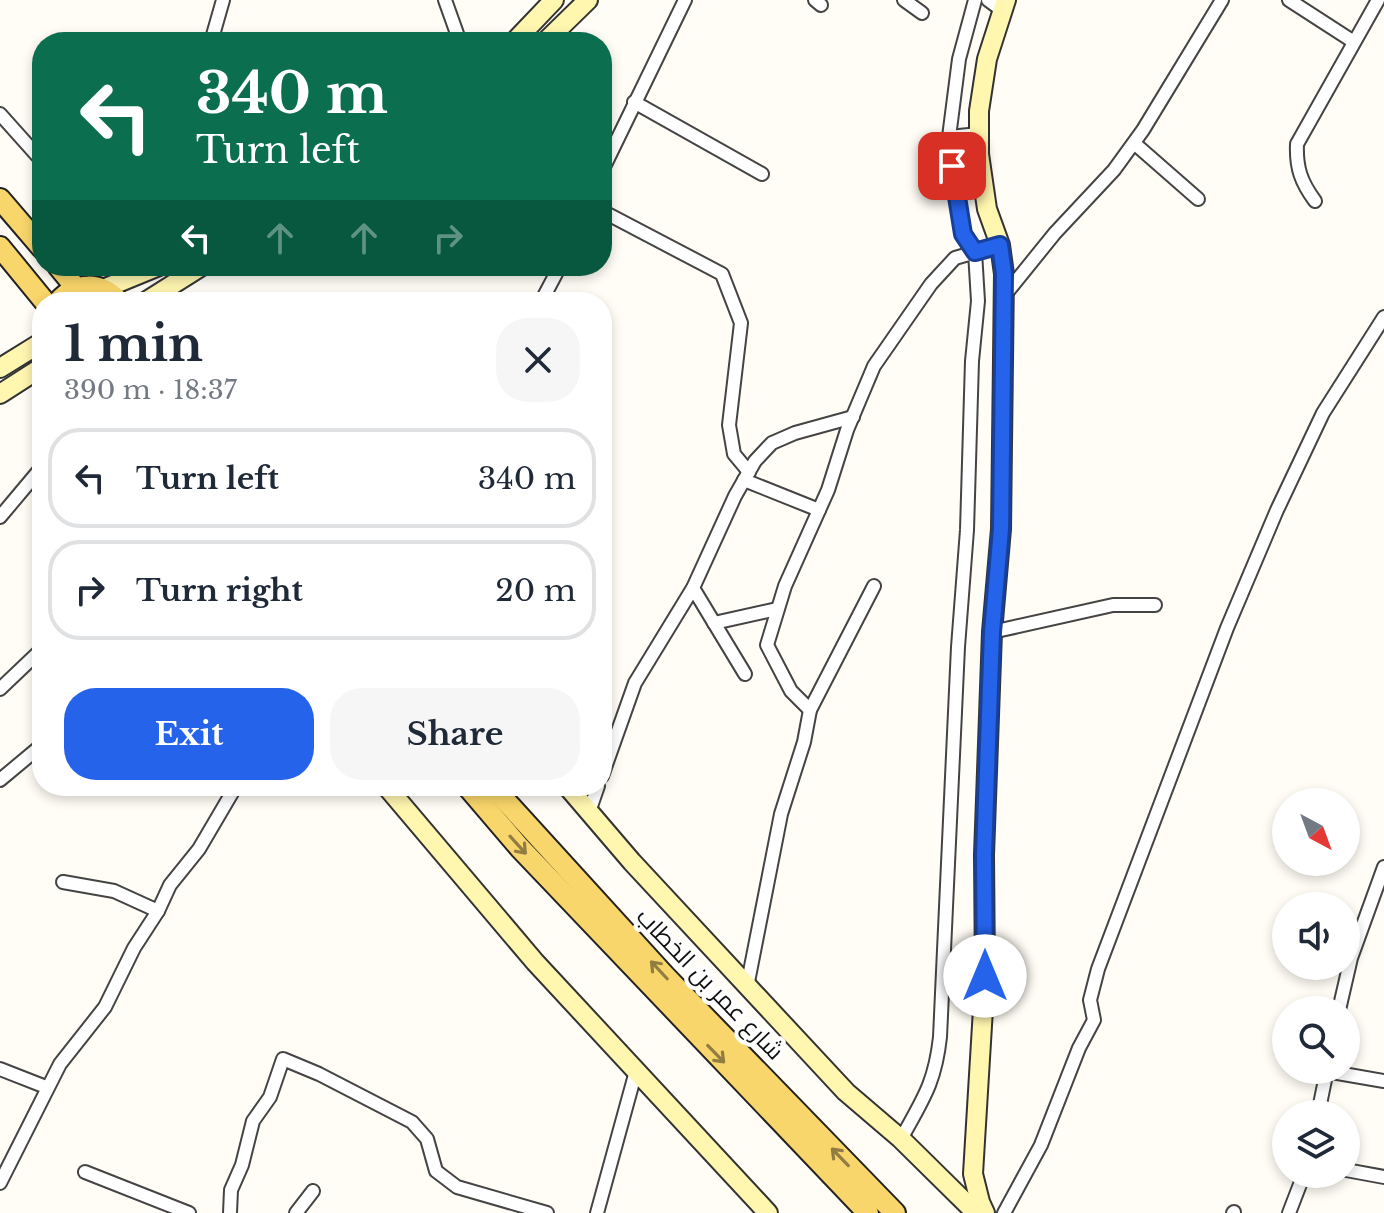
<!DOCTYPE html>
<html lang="en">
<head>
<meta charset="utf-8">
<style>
  body { margin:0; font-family:"Libre Baskerville",Cairo,serif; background:#f6f6f7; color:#1f2937; height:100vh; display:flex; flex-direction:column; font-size:30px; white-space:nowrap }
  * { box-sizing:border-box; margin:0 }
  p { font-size:26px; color:#747a83 }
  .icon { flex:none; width:44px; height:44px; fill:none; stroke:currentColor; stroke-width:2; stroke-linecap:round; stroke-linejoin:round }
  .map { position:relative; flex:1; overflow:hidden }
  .side { position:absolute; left:32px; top:292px; width:580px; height:504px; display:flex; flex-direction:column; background:#fff; border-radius:32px; box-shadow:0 4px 12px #0003 }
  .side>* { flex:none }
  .top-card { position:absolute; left:32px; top:32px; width:580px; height:244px; border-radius:32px; box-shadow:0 4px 12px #0003; background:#0b6e4f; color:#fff; overflow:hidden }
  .needle { width:52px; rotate:139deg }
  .fabs { position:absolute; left:1272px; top:788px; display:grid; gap:16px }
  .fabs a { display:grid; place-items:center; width:88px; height:88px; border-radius:50%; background:#fff; box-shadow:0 4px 12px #0003; font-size:40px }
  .pin { position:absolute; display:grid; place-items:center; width:68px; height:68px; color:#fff; margin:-34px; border-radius:16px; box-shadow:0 4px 12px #0006 }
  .me { position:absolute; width:88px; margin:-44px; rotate:0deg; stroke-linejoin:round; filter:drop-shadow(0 0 6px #0008) }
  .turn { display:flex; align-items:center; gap:28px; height:168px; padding:0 32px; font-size:36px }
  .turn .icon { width:104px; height:104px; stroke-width:2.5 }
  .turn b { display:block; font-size:56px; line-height:68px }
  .lanes { display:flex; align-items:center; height:76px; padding:0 32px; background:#0003; justify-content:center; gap:40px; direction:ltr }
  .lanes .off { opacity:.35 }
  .round { display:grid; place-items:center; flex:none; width:84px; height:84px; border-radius:32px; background:#f6f6f7 }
  .summary { display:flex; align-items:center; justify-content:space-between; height:136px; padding:0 32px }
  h1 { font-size:48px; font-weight:800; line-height:60px }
  .cta { display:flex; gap:16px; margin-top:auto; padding:16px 32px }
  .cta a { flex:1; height:92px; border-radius:32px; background:#2563eb; color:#fff; font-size:32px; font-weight:800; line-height:92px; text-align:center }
  .cta a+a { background:#f6f6f7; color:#1f2937 }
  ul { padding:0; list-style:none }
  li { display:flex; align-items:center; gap:24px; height:100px; margin:0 16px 12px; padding:0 16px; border:4px solid #e0e1e3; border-radius:32px }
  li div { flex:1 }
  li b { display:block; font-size:30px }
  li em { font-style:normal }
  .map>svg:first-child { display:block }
</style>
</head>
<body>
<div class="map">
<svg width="1384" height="1213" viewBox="0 0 1384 1213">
  <rect width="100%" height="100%" fill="#fffdf5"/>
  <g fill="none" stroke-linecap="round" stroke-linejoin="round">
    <defs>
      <g id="street">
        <path d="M445 0 460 42"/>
        <path d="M815 0 821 5"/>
        <path d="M904 0 922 13"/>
        <path d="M988 0 1003 11"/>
        <path d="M1289 0 1354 42"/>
        <path d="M211 42 223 0"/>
        <path d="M634 102 762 174"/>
        <path d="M0 114 42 161"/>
        <path d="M949 137 979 134"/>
        <path d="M1134 143 1198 199"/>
        <path d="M602 171 685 0"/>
        <path d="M1315 201C1301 182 1296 168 1297 144L1378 0"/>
        <path d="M602 211 722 274 741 323 729 425 734 454 749 472"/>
        <path d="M1004 296 1055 233 1114 170 1143 130 1222 0"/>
        <path d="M541 302 560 266"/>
        <path d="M744 480 819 510"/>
        <path d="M0 517 42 467"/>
        <path d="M693 588 745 674"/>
        <path d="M714 623 777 609"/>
        <path d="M992 632 1113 605H1155"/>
        <path d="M0 689 42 649"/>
        <path d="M810 710 791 691 767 645 785 586 828 490 847 430 874 366 931 284 955 258 1000 245"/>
        <path d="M602 776 635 683 693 588 735 496 755 461 772 443 795 433 853 417"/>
        <path d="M0 780 42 745"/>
        <path d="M589 812 598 786"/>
        <path d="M63 882 114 891 158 911"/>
        <path d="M747 987 781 814 804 742 810 710 874 586"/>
        <path d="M1339 1010 1351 958 1384 867"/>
        <path d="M0 1069 46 1087"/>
        <path d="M1326 1071 1384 1081"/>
        <path d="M1318 1114 1327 1070"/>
        <path d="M901 1139C923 1099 935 1083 940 1037L958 647 967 530 972 361 978 301 975 252 963 234 949 137 959 59 975 0"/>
        <path d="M1346 1170 1384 1177"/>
        <path d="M85 1172 189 1213"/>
        <path d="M0 1183 60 1064 105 1007 134 948 158 911 170 885 199 849 236 786"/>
        <path d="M230 1213 231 1190 242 1165 253 1121 270 1097 283 1059 319 1074 412 1122 427 1139 436 1171 457 1187 547 1213"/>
        <path d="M296 1213 313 1191"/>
        <path d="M597 1213 636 1071"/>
        <path d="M1004 1213 1041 1145 1079 1048 1094 1020 1090 1000 1098 969 1227 628 1277 510 1323 413 1384 317"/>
        <path d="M1233 1213 1234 1212"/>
        <path d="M1289 1213 1304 1174"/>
      </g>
      <g id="secondary">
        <path d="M514 42 554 0"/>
        <path d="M545 42 588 0"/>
        <path d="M103 289 159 266"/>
        <path d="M145 302 202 266"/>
        <path d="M0 368 42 342"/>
        <path d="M0 394 42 367"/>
        <path d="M386 786 535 962 768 1213"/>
        <path d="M567 786 632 862 846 1092 901 1139 976 1213"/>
        <path d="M985 1213 980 1202 973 1174 985 976 984 855 992 632 1001 529 1004 274 1000 245 987 209 979 154V111L987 59 1006 0"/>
      </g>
      <g id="primary">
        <path d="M0 199 42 248"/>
        <path d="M0 247 45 302"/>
        <path d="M58 266 76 288"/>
        <path d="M58 302C75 282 101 281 119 302"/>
        <path d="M467 786 520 848 868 1213"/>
        <path d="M492 786 665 976 895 1213"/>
      </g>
    </defs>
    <use href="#street" stroke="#444" stroke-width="16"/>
    <use href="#secondary" stroke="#333" stroke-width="22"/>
    <use href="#primary" stroke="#222" stroke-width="24"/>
    <use href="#street" stroke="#fff" stroke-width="12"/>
    <use href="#secondary" stroke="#fff6b0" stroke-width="18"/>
    <use href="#primary" stroke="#f9d66b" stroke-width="20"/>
  </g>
  <defs><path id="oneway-shaft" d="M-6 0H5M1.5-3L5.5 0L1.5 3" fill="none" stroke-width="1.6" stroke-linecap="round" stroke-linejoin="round" transform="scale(2)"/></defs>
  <g stroke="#917d42">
    <use href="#oneway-shaft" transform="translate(518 845) rotate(48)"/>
    <use href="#oneway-shaft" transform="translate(659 970) rotate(-133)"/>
    <use href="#oneway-shaft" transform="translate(716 1054) rotate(46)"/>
    <use href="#oneway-shaft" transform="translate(840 1157) rotate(-134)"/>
  </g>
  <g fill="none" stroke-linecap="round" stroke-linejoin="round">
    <defs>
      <path id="route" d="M952 166 963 234 975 252 1000 245 1004 274 1001 529 992 632 984 855 985 976"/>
    </defs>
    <use href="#route" stroke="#184099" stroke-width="20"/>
    <use href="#route" stroke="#2563eb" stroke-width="14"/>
  </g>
  <g text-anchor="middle" stroke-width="8" stroke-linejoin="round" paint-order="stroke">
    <g font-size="24" fill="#111" stroke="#fff">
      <text transform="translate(710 984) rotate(46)" y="8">شارع عمر بن الخطاب</text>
    </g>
  </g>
</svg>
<div class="fabs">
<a><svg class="needle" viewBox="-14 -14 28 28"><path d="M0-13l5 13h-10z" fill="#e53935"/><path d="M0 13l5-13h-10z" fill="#747a83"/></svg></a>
<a><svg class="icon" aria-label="sound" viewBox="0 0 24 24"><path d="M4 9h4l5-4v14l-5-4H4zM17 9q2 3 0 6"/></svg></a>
<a><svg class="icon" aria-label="search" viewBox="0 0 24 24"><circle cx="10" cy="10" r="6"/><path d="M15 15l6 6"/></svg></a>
<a><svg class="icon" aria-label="layers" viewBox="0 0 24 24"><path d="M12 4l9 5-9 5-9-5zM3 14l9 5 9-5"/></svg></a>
</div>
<div class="pin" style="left:952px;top:166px;background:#d93025"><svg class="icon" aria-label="arrive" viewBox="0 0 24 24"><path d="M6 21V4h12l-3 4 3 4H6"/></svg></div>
<svg class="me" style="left:985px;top:976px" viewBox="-20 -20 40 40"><circle r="19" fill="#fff"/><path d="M0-13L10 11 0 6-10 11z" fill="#2563eb"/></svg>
<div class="top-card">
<div class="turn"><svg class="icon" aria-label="left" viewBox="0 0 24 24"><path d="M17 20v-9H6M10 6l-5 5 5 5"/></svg><div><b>340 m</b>Turn left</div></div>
<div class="lanes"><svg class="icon" aria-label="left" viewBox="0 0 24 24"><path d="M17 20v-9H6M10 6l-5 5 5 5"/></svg><svg class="icon off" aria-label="ahead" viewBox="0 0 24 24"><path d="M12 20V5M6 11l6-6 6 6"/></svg><svg class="icon off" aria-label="ahead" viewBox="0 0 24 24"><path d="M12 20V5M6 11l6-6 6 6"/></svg><svg class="icon off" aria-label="right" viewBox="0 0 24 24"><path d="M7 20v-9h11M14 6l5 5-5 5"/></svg></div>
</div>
<section class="side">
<div class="summary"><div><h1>1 min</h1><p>390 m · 18:37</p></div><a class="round"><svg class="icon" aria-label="close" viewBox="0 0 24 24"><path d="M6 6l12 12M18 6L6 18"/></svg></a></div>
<ul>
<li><svg class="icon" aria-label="left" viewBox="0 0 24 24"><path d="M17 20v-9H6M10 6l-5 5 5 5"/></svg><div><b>Turn left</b></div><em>340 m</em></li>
<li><svg class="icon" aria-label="right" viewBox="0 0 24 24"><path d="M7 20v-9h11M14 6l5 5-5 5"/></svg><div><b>Turn right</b></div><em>20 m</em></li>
</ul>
<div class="cta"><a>Exit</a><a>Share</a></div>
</section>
</div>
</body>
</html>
